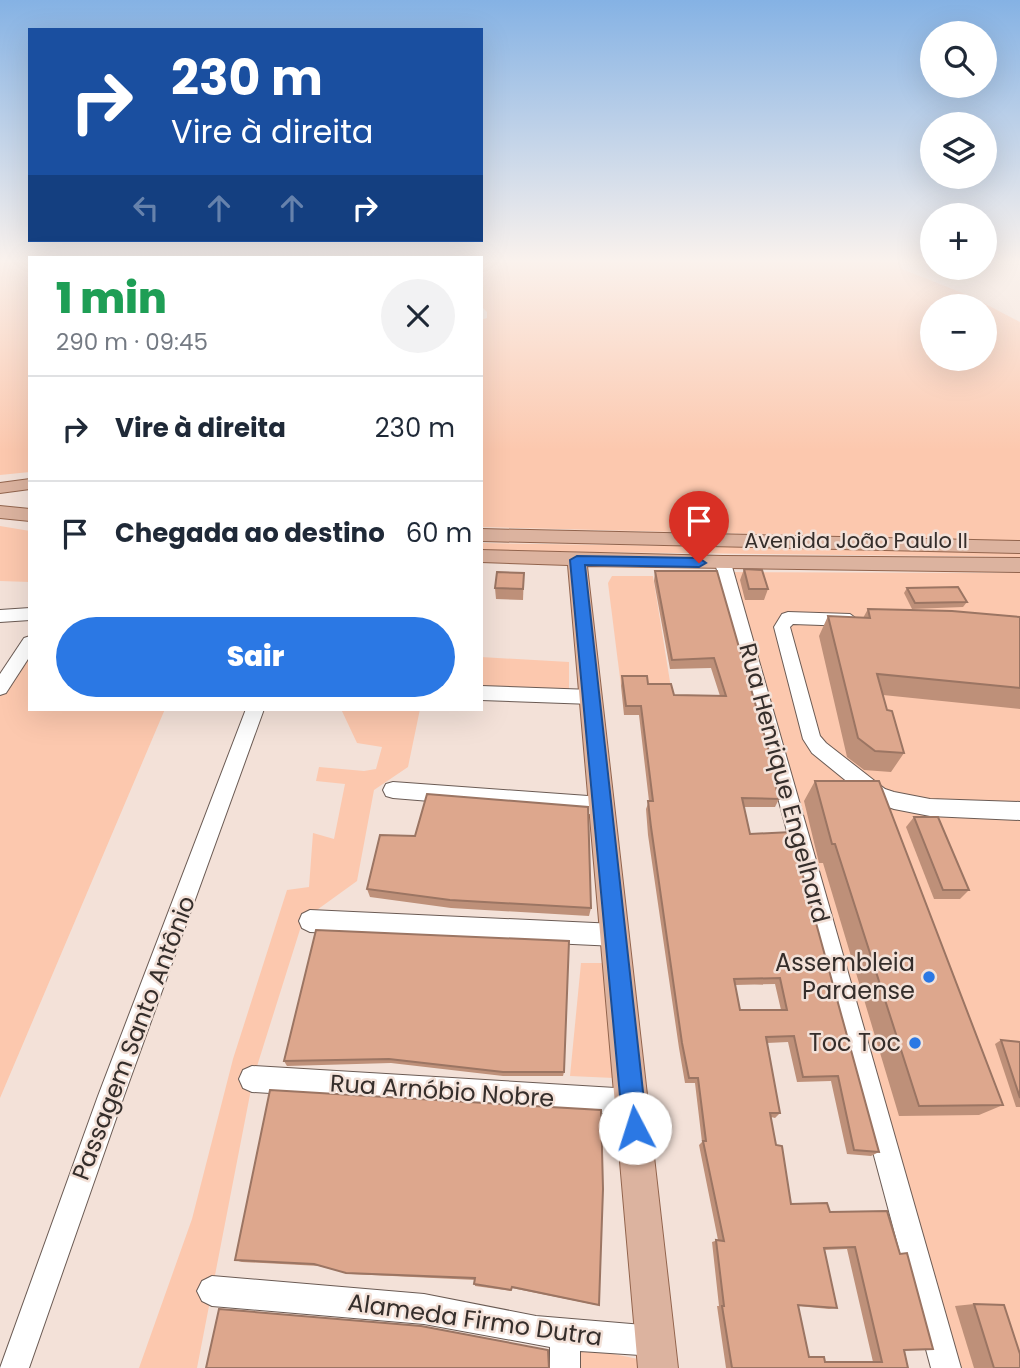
<!DOCTYPE html>
<html lang="pt">
<head>
<meta charset="utf-8">
<style>
  body { margin:0; font-family:Poppins,sans-serif; background:#f2f2f3; color:#1f2937; height:100vh; display:flex; flex-direction:column; font-size:26px; white-space:nowrap }
  * { box-sizing:border-box; margin:0 }
  p { font-size:23px; color:#747a83 }
  .icon { flex:none; width:38px; height:38px; fill:none; stroke:currentColor; stroke-width:2; stroke-linecap:round; stroke-linejoin:round }
  .map { position:relative; flex:1; overflow:hidden }
  .details { position:absolute; left:28px; top:256px; width:455px; height:455px; display:flex; flex-direction:column; background:#fff; border-radius:0px; box-shadow:0 7px 28px #0002 }
  .details>* { flex:none }
  .top-card { position:absolute; left:28px; top:28px; width:455px; height:214px; border-radius:0px; box-shadow:0 7px 28px #0002; background:#1a4fa0; color:#fff; overflow:hidden }
  .tools { position:absolute; left:920px; top:21px; display:grid; gap:14px }
  .tools a { display:grid; place-items:center; width:77px; height:77px; border-radius:50%; background:#fff; box-shadow:0 7px 28px #0002; font-size:35px }
  .pin { position:absolute; display:grid; place-items:center; width:60px; height:60px; color:#fff; margin:-72px -30px; border-radius:50% 50% 50% 0; rotate:-45deg; box-shadow:0 0 7px #0007 }
  .pin .icon { rotate:45deg }
  .me { position:absolute; width:77px; margin:-38px; rotate:355deg; stroke-linejoin:round; filter:drop-shadow(0 0 5px #0008) }
  .turn { display:flex; align-items:center; gap:24px; height:147px; padding:0 28px; font-size:32px }
  .turn .icon { width:91px; height:91px; stroke-width:2.5 }
  .turn b { display:block; font-size:49px; line-height:60px }
  .lanes { display:flex; align-items:center; height:66px; padding:0 28px; background:#0003; justify-content:center; gap:35px; direction:ltr }
  .lanes .off { opacity:.35 }
  .round { display:grid; place-items:center; flex:none; width:74px; height:74px; border-radius:37px; background:#f2f2f3 }
  .overview { display:flex; align-items:center; justify-content:space-between; height:119px; padding:0 28px }
  h1 { font-size:42px; font-weight:800; line-height:52px; color:#1e9e55 }
  .action { display:flex; gap:14px; margin-top:auto; padding:14px 28px }
  .action a { flex:1; height:80px; border-radius:42px; background:#2b78e4; color:#fff; font-size:28px; font-weight:800; line-height:80px; text-align:center }
  ul { padding:0; list-style:none }
  li { display:flex; align-items:center; gap:21px; height:105px; padding:0 28px; border-top:2px solid #e0e1e3 }
  li div { flex:1 }
  li b { display:block; font-size:26px }
  li em { font-style:normal }
  .map>svg:first-child { display:block }
</style>
</head>
<body>
<div class="map">
<svg width="1020" height="1368" viewBox="0 0 1020 1368">
  <rect width="100%" height="100%" fill="#f3e1d8"/>
  <g fill="#fcc8ae" fill-rule="evenodd">
    <path d="M0 259H30V472L0 475Z"/>
    <path d="M481 259H901L898 261 902 269 970 296 1020 322V541L481 527V320L487 318V312L481 306ZM933 306H985V359H933Z"/>
    <path d="M0 526 30 531V582L0 581Z"/>
    <path d="M481 543 1020 551V557L508 551 481 550Z"/>
    <path d="M725 572 1020 573V1368H948Z"/>
    <path d="M612 576H653L671 688 621 686 608 583Z"/>
    <path d="M30 644V709H165L0 1098V690Z"/>
    <path d="M481 657 569 662V696L481 693Z"/>
    <path d="M341 709H420L408 767 374 790 357 881 303 920 253 1079 197 1368H139L192 1219 233 1059 287 890 309 887 313 833 334 839 345 784 316 781 319 767 364 771 376 769 382 747 357 743Z"/>
    <path d="M581 963H606L614 1078 570 1076Z"/>
    <path d="M575 1346 638 1359 639 1368H575Z"/>
  </g>
  <g fill="none" stroke-linecap="round" stroke-linejoin="round">
    <defs>
      <g id="minor">
        <path d="M723 558 731 563 961 1368H931L715 563Z"/>
        <path d="M30 608V620L0 622V610Z"/>
        <path d="M788 612 850 614 858 620 850 626 793 624 790 627 820 736 826 743 885 789 894 792 930 799 1020 802V820L930 816 894 809 871 801 812 753 803 739 774 627 782 614Z"/>
        <path d="M30 636V656L6 693 0 695V674L24 638Z"/>
        <path d="M481 686 592 690 598 692 601 697 598 702 592 704 481 700Z"/>
        <path d="M246 709H264L124 1096 29 1368H0L98 1096Z"/>
        <path d="M393 782 602 797 609 800 612 806 609 812 602 815 393 798 386 796 383 790 386 784Z"/>
        <path d="M310 910 616 924 624 927 627 935 624 943 616 946 310 932 302 928 299 921 302 914Z"/>
        <path d="M252 1066 632 1089 641 1093 645 1102 641 1111 632 1115 252 1092 243 1088 239 1079 243 1070Z"/>
        <path d="M212 1276 424 1294 536 1316 655 1326 666 1330 670 1341 666 1352 655 1356 580 1351V1368H550V1347L424 1324 212 1306 202 1301 197 1291 202 1281Z"/>
      </g>
      <g id="major">
        <path d="M30 479V489L0 493V483Z"/>
        <path d="M0 506 30 509V521L0 518Z"/>
        <path d="M481 529 1020 541V553L481 541Z"/>
        <path d="M481 550 723 556 1020 558V572L587 566 678 1368H638L568 565 481 562Z"/>
      </g>
    </defs>
    <use href="#minor" stroke="#6b5b54" stroke-width="2"/>
    <use href="#major" stroke="#92644d" stroke-width="2"/>
    <use href="#minor" fill="#fff" fill-rule="evenodd"/>
    <use href="#major" fill="#dcb39f" fill-rule="evenodd"/>
  </g>
  <g fill="#be9079" fill-rule="evenodd">
    <path d="M744 569 768 589 764 600H745L740 580Z"/>
    <path d="M655 571H717L777 779 775 782 779 799 775 807H744L750 834 879 1152 871 1156 847 1154 831 1081 797 1082 788 1042 767 1043 780 1113 775 1118 771 1117 776 1145 791 1204 830 1212 887 1211 904 1350 908 1368H726L717 1306H719L712 1242 718 1240 699 1145 702 1142 695 1083H685L679 1048 648 835 646 809 649 801 639 715H624L621 686 622 676 648 684 674 695 720 696 711 668 670 669 654 581ZM775 984 781 1010H740L735 985ZM847 1249 873 1362 825 1361 809 1357 798 1306 829 1309 837 1308 824 1250Z"/>
    <path d="M524 573 523 600 496 599 495 588Z"/>
    <path d="M907 588 967 602 963 607 912 609 904 593Z"/>
    <path d="M868 609 1020 617V709L883 695 887 710 904 753 891 772 864 770 847 757 819 636 828 616 863 618Z"/>
    <path d="M815 781 1003 1105 979 1115 899 1116 823 863H819L804 801Z"/>
    <path d="M914 817 969 890 960 899H934L906 827Z"/>
    <path d="M367 889 591 908 589 916 451 908 370 897Z"/>
    <path d="M316 930 564 1072 563 1076H503L391 1063 287 1066 284 1061Z"/>
    <path d="M1001 1040 1020 1042V1107H1016L995 1044Z"/>
    <path d="M270 1090 599 1305H596L512 1288 511 1291 475 1286V1280L351 1274 319 1266 242 1262 235 1260Z"/>
    <path d="M974 1304 1020 1368H974L955 1306Z"/>
  </g>
  <g fill="#dda78d" stroke="#9b7563" stroke-width="2" fill-rule="evenodd">
    <path d="M744 569 762 570 768 589H749Z"/>
    <path d="M655 571H717L777 779H774L779 799 742 798 750 834 791 832 879 1152 854 1150 838 1076 803 1077 794 1036 766 1037 780 1113H770L776 1145 782 1146 791 1204 827 1203 830 1212 887 1211 900 1254 907 1253 933 1349 904 1350 908 1368H732L722 1306H724L716 1240 724 1241 703 1141H706L698 1078H689L682 1043 651 827 648 801H653L641 706H626L622 676H647L648 684H671L674 695 726 696 714 658 672 660ZM780 978 787 1010H740L734 979ZM855 1247 882 1362H825L824 1357H809L798 1305 837 1308 824 1248Z"/>
    <path d="M497 572 524 573 523 589 495 588Z"/>
    <path d="M958 587 967 602 915 603 907 588Z"/>
    <path d="M868 609 952 611 1020 617V688L877 674 887 710 892 711 904 753 875 751 858 738 828 616 870 618Z"/>
    <path d="M815 781H879L1003 1105 919 1106 835 844H832Z"/>
    <path d="M427 794 588 807 591 908 450 900 367 889 380 835 415 836Z"/>
    <path d="M914 817H938L969 890H943Z"/>
    <path d="M316 930 569 941 564 1072H503L389 1059 284 1061Z"/>
    <path d="M1001 1040 1020 1042V1098Z"/>
    <path d="M270 1090 601 1110 603 1189 599 1305 512 1287 511 1290 474 1284 475 1278 346 1273 314 1264 235 1260Z"/>
    <path d="M974 1304 1004 1305 1020 1354V1368H994Z"/>
    <path d="M219 1309 421 1326 548 1350 549 1368H206Z"/>
  </g>
  <linearGradient id="sky" x2="0" y2="1"><stop stop-color="#85b2e4"/><stop offset="0.58" stop-color="#faf2ed"/><stop offset="1" stop-color="#faf2ed" stop-opacity="0"/></linearGradient>
  <rect width="1020" height="450" fill="url(#sky)"/>
  <path fill="#2b78e4" stroke="#1c4e94" stroke-width="2" d="M577 556 699 558 706 563 699 567 585 565 647 1128 643 1137 635 1140 626 1137 623 1128 570 560Z"/>
  <g fill="#2b78e4" stroke="#f3e1d8" stroke-width="2.5">
    <circle cx="929" cy="977" r="7"/>
    <circle cx="915" cy="1043" r="7"/>
  </g>
  <g text-anchor="middle" stroke-width="5" stroke-linejoin="round" paint-order="stroke">
    <g font-size="21" fill="#352e2b" stroke="#f3e1d8">
      <text x="856" y="548">Avenida João Paulo II</text>
    </g>
    <g font-size="24" fill="#352e2b" stroke="#f3e1d8">
      <text transform="translate(784 783) rotate(75)" y="8">Rua Henrique Engelhard</text>
      <text transform="translate(134 1038) rotate(-69)" y="8">Passagem Santo Antônio</text>
      <text transform="translate(442 1091) rotate(4)" y="8">Rua Arnóbio Nobre</text>
      <text transform="translate(475 1320) rotate(8)" y="8">Alameda Firmo Dutra</text>
    </g>
    <g font-size="24" fill="#352e2b" stroke="#f3e1d8" text-anchor="end">
      <text x="915" y="971">Assembleia<tspan x="915" dy="28">Paraense</tspan></text>
      <text x="901" y="1051">Toc Toc</text>
    </g>
  </g>
</svg>
<div class="tools">
<a><svg class="icon" aria-label="search" viewBox="0 0 24 24"><circle cx="10" cy="10" r="6"/><path d="M15 15l6 6"/></svg></a>
<a><svg class="icon" aria-label="layers" viewBox="0 0 24 24"><path d="M12 4l9 5-9 5-9-5zM3 14l9 5 9-5"/></svg></a>
<a>+</a>
<a>−</a>
</div>
<div class="pin" style="left:699px;top:563px;background:#d93025"><svg class="icon" aria-label="arrive" viewBox="0 0 24 24"><path d="M6 21V4h12l-3 4 3 4H6"/></svg></div>
<svg class="me" style="left:635px;top:1128px" viewBox="-20 -20 40 40"><circle r="19" fill="#fff"/><path d="M0-13L10 11 0 6-10 11z" fill="#2b78e4"/></svg>
<div class="top-card">
<div class="turn"><svg class="icon" aria-label="right" viewBox="0 0 24 24"><path d="M7 20v-9h11M14 6l5 5-5 5"/></svg><div><b>230 m</b>Vire à direita</div></div>
<div class="lanes"><svg class="icon off" aria-label="left" viewBox="0 0 24 24"><path d="M17 20v-9H6M10 6l-5 5 5 5"/></svg><svg class="icon off" aria-label="ahead" viewBox="0 0 24 24"><path d="M12 20V5M6 11l6-6 6 6"/></svg><svg class="icon off" aria-label="ahead" viewBox="0 0 24 24"><path d="M12 20V5M6 11l6-6 6 6"/></svg><svg class="icon" aria-label="right" viewBox="0 0 24 24"><path d="M7 20v-9h11M14 6l5 5-5 5"/></svg></div>
</div>
<section class="details">
<div class="overview"><div><h1>1 min</h1><p>290 m · 09:45</p></div><a class="round"><svg class="icon" aria-label="close" viewBox="0 0 24 24"><path d="M6 6l12 12M18 6L6 18"/></svg></a></div>
<ul>
<li><svg class="icon" aria-label="right" viewBox="0 0 24 24"><path d="M7 20v-9h11M14 6l5 5-5 5"/></svg><div><b>Vire à direita</b></div><em>230 m</em></li>
<li><svg class="icon" aria-label="arrive" viewBox="0 0 24 24"><path d="M6 21V4h12l-3 4 3 4H6"/></svg><div><b>Chegada ao destino</b></div><em>60 m</em></li>
</ul>
<div class="action"><a>Sair</a></div>
</section>
</div>
</body>
</html>
